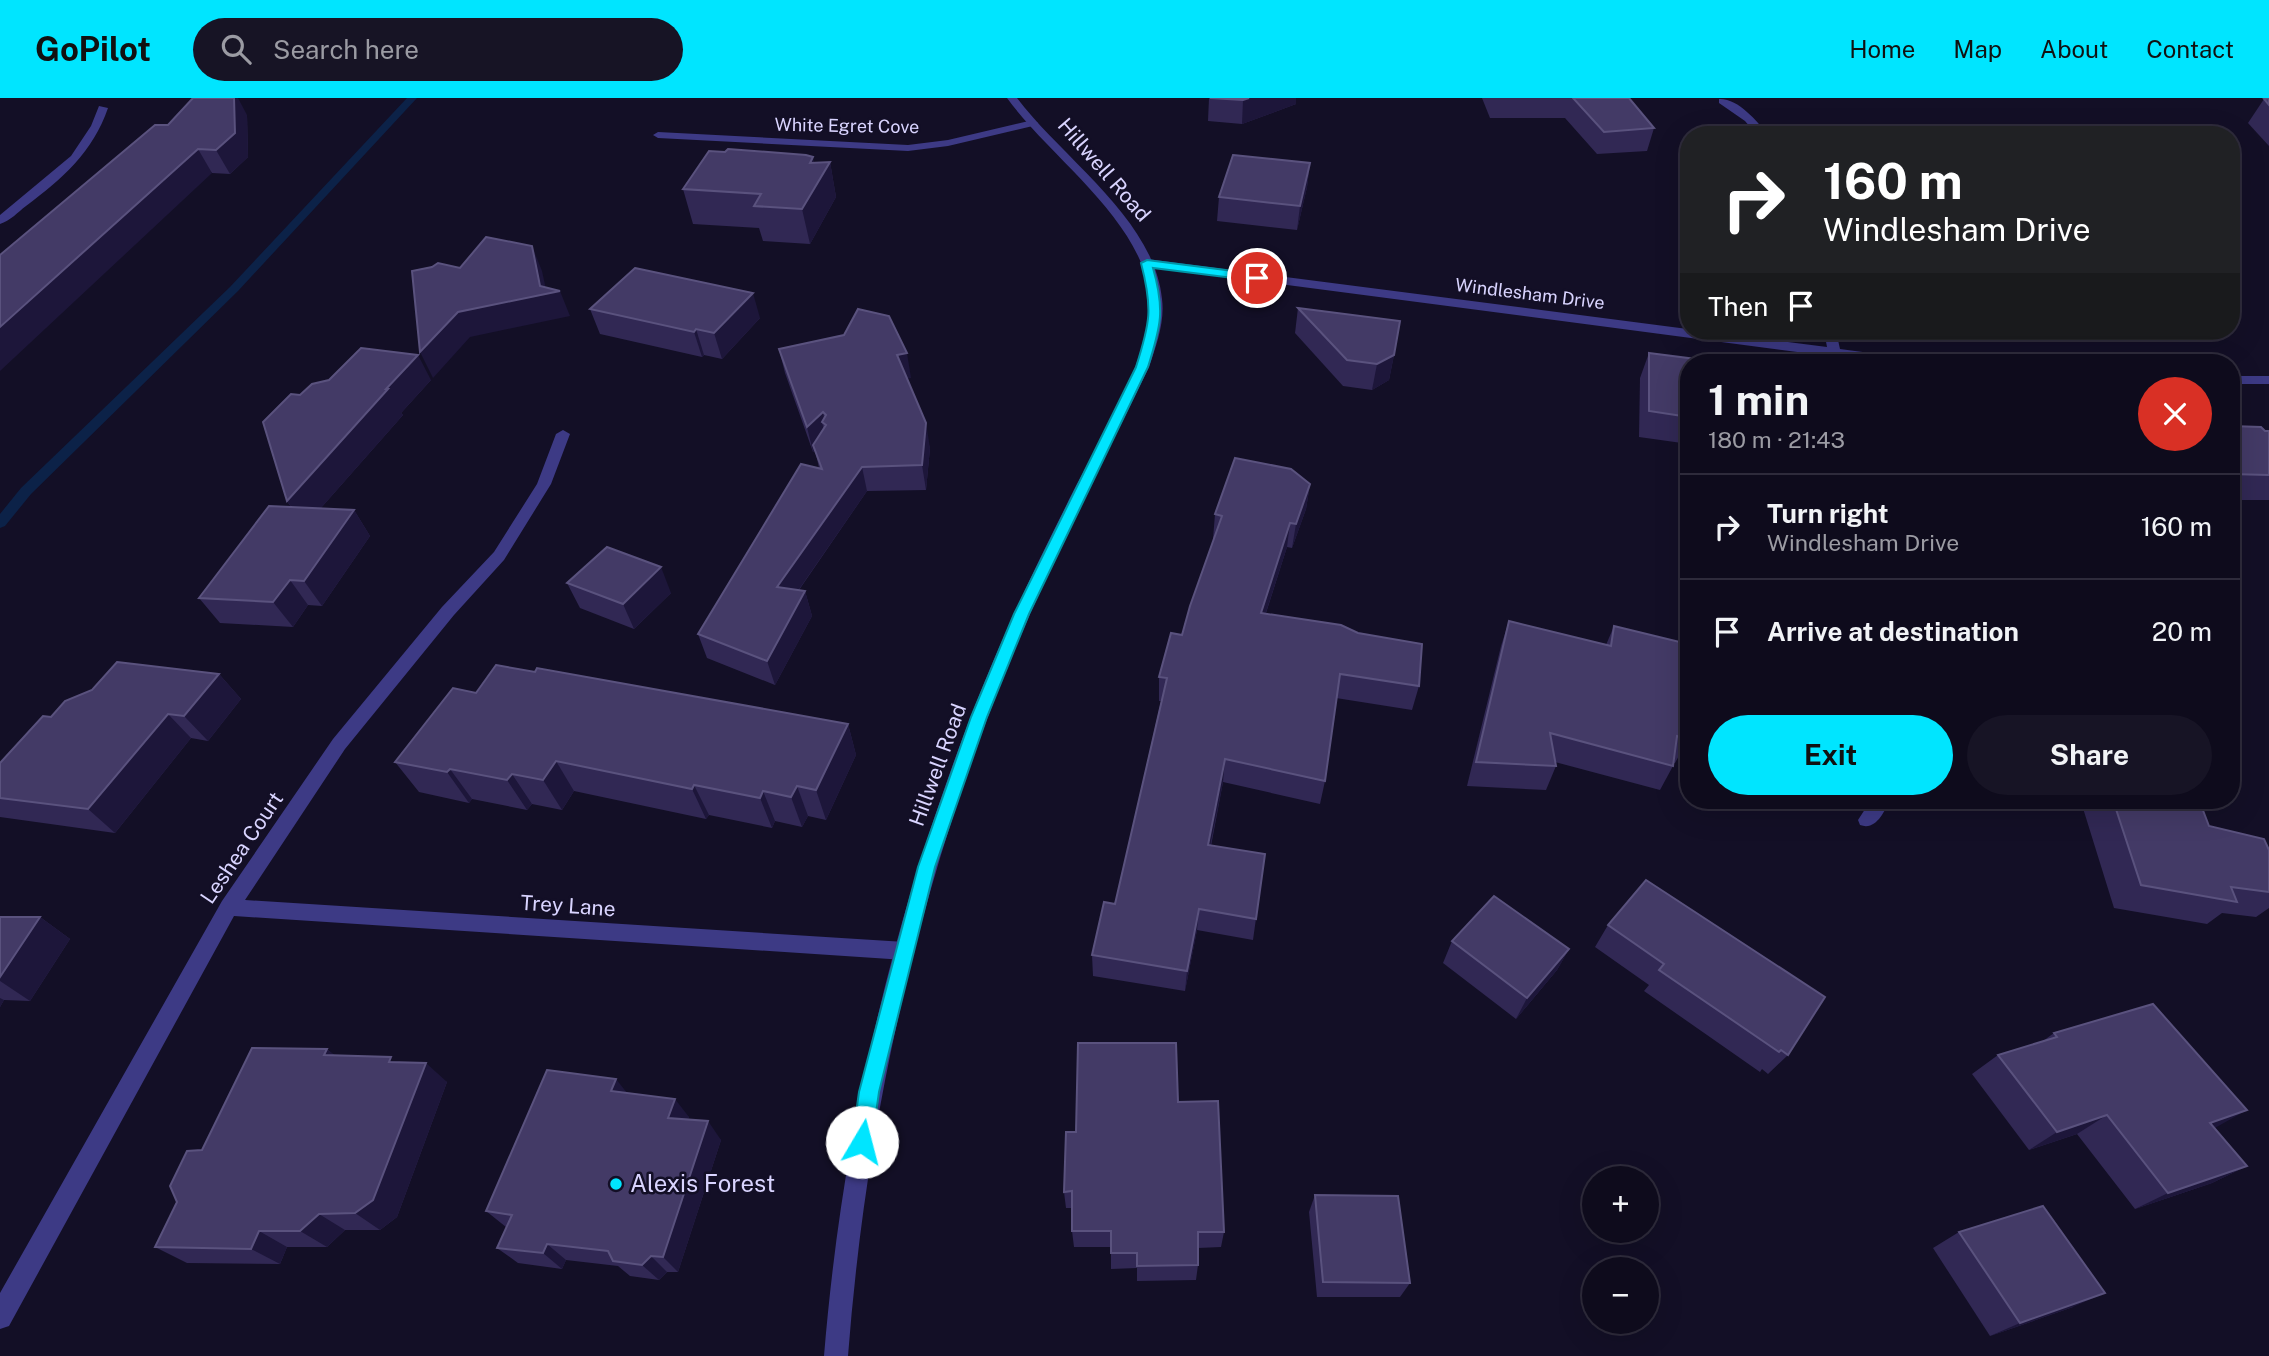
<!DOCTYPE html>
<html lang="en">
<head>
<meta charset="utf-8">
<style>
  body { margin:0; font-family:"Public Sans",sans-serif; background:#171425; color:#f1f3f6; height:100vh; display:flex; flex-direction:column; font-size:26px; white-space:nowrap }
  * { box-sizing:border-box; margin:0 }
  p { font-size:23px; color:#9b9ba3 }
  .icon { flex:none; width:38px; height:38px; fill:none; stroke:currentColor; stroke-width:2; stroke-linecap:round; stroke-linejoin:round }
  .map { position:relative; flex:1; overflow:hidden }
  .panel { position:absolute; left:1680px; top:256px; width:560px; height:455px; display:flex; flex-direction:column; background:#0e0b1c; border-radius:28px; box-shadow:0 7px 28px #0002,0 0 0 2px #2e2b3b }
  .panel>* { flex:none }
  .banner { position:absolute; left:1680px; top:28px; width:560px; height:214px; border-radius:28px; box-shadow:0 7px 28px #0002,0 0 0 2px #2e2b3b; background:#202124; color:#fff; overflow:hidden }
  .buttons { position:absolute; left:1582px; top:1068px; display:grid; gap:14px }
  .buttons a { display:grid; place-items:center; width:77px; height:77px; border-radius:50%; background:#0e0b1c; box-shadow:0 7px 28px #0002,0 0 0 2px #2e2b3b; font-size:35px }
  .pin { position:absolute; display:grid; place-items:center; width:60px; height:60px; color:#fff; margin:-30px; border:4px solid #fff; border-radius:50%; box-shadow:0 2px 7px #0007 }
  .me { position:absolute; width:77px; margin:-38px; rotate:8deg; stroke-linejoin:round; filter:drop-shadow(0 0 5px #0008) }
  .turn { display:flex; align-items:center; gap:24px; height:147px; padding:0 28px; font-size:32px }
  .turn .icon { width:91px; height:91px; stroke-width:2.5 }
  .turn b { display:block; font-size:49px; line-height:60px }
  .then { display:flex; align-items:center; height:66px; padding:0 28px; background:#0003; gap:14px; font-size:26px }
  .round { display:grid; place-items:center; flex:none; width:74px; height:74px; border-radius:37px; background:#171425 }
  .summary { display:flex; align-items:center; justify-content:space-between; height:119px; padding:0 28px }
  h1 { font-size:42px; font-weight:700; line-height:52px }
  .action { display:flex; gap:14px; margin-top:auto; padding:14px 28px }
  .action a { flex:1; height:80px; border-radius:42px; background:#00e5ff; color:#111; font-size:28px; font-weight:700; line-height:80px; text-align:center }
  .action a+a { background:#171425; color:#f1f3f6 }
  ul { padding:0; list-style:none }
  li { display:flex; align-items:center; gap:21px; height:105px; padding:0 28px; border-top:2px solid #2e2b3b }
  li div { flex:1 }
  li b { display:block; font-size:26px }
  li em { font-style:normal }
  header { display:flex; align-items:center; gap:42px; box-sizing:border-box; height:98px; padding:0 35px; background:#00e5ff; color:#111 }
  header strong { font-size:33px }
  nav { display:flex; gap:38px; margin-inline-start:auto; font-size:24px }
  .search { width:490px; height:63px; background:#171425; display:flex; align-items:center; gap:18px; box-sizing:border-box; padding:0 24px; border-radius:38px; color:#9b9ba3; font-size:26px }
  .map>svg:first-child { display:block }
</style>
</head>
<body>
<header>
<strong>GoPilot</strong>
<div class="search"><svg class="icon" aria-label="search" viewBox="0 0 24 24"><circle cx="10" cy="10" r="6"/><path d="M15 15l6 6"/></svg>Search here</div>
<nav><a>Home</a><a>Map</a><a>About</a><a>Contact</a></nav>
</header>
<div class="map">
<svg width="2269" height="1258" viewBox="0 0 2269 1258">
  <rect width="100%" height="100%" fill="#130f26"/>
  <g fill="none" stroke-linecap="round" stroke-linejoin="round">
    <path fill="#0c2248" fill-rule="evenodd" d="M407 0H417L238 193 31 396 5 428 0 430V416L21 390 230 189Z"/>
    <g fill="#3d3a85" fill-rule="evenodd">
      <path d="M1719 1C1738 0 1757 23 1768 37H1757L1745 23 1719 5Z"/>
      <path d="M99 8 108 10C93 54 62 81 26 108 18 114 10 123 0 126V117L71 58 91 28Z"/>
      <path d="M1033 22 1038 25 1037 27 948 48 908 53 658 40 653 37 658 34 908 47 948 42Z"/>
      <path d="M1147 161 1827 249 1824 233H1836L1840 251 1908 260 1915 264H1879L1842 259V264H1830L1828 258 1143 168V162Z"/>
      <rect x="2231" y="278" width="38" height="8"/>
      <path d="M563 332 570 336 551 386 504 462 454 517 345 651 245 802 905 844 912 847 915 853 912 859 905 862 234 818 9 1228 0 1231V1195L222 803 333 641 442 509 494 454 537 386 556 336Z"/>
      <path d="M1871 702H1890C1884 714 1876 733 1860 727L1858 722Z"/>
    </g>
    <path fill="#3d3a85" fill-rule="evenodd" d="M1007 0H1017C1063 61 1154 121 1162 201 1165 224 1156 248 1149 269 1100 370 1047 471 1005 575 917 794 866 1023 848 1258H824C842 1038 891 825 971 618 999 546 1032 475 1067 406 1092 355 1152 259 1150 204 1147 125 1051 61 1007 0Z"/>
  </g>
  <g fill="#312854">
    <path d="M1209 0H1296V6L1242 26 1208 23Z"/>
    <path d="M1482 0H1629L1654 30 1647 53 1597 56 1565 20H1490Z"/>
    <path d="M2269 0V48L2248 25 2264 1Z"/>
    <path d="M247 17 248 59 230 76 212 75 168 27Z"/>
    <path d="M830 64 836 99 810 146 763 143 759 130 693 126 683 91 814 65Z"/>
    <path d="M1310 65 1307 89 1297 132 1217 123 1219 99Z"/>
    <path d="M1298 210 1394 257 1389 282 1372 292 1343 288 1295 235Z"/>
    <path d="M590 211 760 220 722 261 704 257 702 259 600 236Z"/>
    <path d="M779 251 911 280H907L930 350 926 392 867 393 799 492 805 493 812 518 775 587 707 560 698 536 819 370 815 352 813 354 785 275Z"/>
    <path d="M1649 255 1689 264V346L1639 339 1640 280Z"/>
    <path d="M431 282 401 315 403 317 320 411 354 412 370 438 322 508 308 507 293 529 220 525 199 500 291 409 287 403 300 297Z"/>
    <path d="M2231 328 2269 333V402H2231Z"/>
    <path d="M1310 386 1306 411 1292 450 1287 449 1266 515 1419 588 1412 612 1336 600 1325 683 1320 706 1223 684 1211 748 1265 756 1253 842 1197 832 1185 893 1093 878 1092 857 1115 806 1161 603H1159V579L1182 537 1214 441H1213L1215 416Z"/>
    <path d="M1689 398V481L1687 476 1685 407Z"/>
    <path d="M567 485 671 495 634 531 580 510Z"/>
    <path d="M1509 523 1606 547 1614 528 1684 589 1688 641 1675 665H1674L1673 668 1660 692 1555 664 1556 668 1546 692 1467 688 1501 548Z"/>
    <path d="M535 574 848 626 856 657 826 722 808 718 802 729 775 723 772 730 709 717 706 721 574 693 562 712 532 706 527 712 472 701 469 705 419 694 395 664 476 595Z"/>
    <path d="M219 576 241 601 208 643 191 640 115 735 0 719V665L51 619Z"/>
    <path d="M2087 702H2199L2209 728 2269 752V810L2256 819 2222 815 2207 826 2114 810 2082 707Z"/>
    <path d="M1646 782 1788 957 1768 976 1762 971 1760 974 1644 893 1649 887 1595 849 1608 827Z"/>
    <path d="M0 819H40L70 841 30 903 4 902 0 909Z"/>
    <path d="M1452 843 1569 851 1557 872 1516 921 1443 865Z"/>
    <path d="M2054 935 2215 1030 2247 1068 2212 1085 2135 1111 2077 1036 2029 1052 1972 976 1998 957 2043 943Z"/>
    <path d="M327 951 335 958 397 964 447 984 397 1119 380 1132H345L327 1149H287L280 1166 187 1165 155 1149 177 1104Z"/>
    <path d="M627 995 689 1019 688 1021 721 1042 678 1174H667L659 1182 630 1178 618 1168 566 1162 562 1171 518 1165 497 1150 506 1129 486 1113Z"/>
    <path d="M1178 1004 1224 1134 1221 1149 1198 1150V1167L1196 1182 1137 1183V1170L1111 1171V1149H1074L1072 1133V1110H1066L1064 1094 1076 1034Z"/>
    <path d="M1315 1097 1410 1185 1400 1199H1317L1309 1114Z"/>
    <path d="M1959 1134 2073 1209 1990 1238 1933 1150Z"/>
  </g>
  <g fill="#1d163a">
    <path d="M234 0H238L247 17 248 59 230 76 216 52Z"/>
    <path d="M1249 0H1296V6L1242 26 1243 2Z"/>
    <path d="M198 51 212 75 0 273V229Z"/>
    <path d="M813 59 818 84 830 64 836 99 810 146 802 111 810 65Z"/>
    <path d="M1310 65 1307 89 1297 132 1300 108Z"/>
    <path d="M532 148 542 173 547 196 560 193 570 218 470 239 433 280 420 254 458 214 540 188Z"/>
    <path d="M753 195 760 220 722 261 714 235Z"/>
    <path d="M696 231 704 257 702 259 694 234Z"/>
    <path d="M907 255 911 280 902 282 897 257Z"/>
    <path d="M418 257 431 282 401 315 403 317 305 428 287 403 386 291Z"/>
    <path d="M1394 257 1389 282 1372 292 1377 266Z"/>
    <path d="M823 314 825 326 822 324 826 341 813 354 807 329Z"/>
    <path d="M926 325 930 350 926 392 922 367Z"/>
    <path d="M862 369 867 393 784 513 777 489Z"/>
    <path d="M1310 386 1306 411 1292 450 1296 426Z"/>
    <path d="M354 412 370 438 322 508 304 483Z"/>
    <path d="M1290 425 1287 449 1258 539 1261 515Z"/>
    <path d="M661 469 671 495 634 531 623 506Z"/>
    <path d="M290 482 308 507 293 529 273 504Z"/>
    <path d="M805 493 812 518 775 587 767 563Z"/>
    <path d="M219 576 241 601 208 643 184 618Z"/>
    <path d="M168 616 191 640 115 735 88 711Z"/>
    <path d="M848 626 856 657 826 722 816 692Z"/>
    <path d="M1225 661 1223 684 1206 769 1208 747Z"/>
    <path d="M556 663 574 693 562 712 543 682Z"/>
    <path d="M450 671 472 701 469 705 447 674Z"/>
    <path d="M512 676 532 706 527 712 507 682Z"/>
    <path d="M694 687 709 717 706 721 692 691Z"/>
    <path d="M797 688 808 718 802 729 791 699Z"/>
    <path d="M763 693 775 723 772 730 760 700Z"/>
    <path d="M1199 811 1197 832 1185 893 1187 873Z"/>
    <path d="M40 819 70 841 30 903 0 883V879Z"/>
    <path d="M1569 851 1557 872 1516 921 1527 900Z"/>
    <path d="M0 900 4 902 0 909Z"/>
    <path d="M327 951 351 971 324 957Z"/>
    <path d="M426 965 447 984 397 1119 380 1132 355 1115Z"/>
    <path d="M616 981 631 1000 611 993Z"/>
    <path d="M675 1001 689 1019 683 1038 668 1020Z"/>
    <path d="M2247 1012 2213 1031 2210 1025Z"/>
    <path d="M2107 1017 2077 1036 2029 1052 2057 1034Z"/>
    <path d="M708 1023 721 1042 678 1174 663 1159Z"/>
    <path d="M2247 1068 2212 1085 2135 1111 2168 1095Z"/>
    <path d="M319 1116 345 1132 327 1149 300 1133Z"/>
    <path d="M259 1133 287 1149 280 1166 251 1151Z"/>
    <path d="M547 1146 566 1162 562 1171 543 1155Z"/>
    <path d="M651 1158 667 1174 659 1182 642 1167Z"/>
    <path d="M2105 1195 2073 1209 1990 1238 2020 1225Z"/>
  </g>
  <g fill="#433a66" stroke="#5a527e" stroke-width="2">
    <path d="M193 0H234L235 35 216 52 198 51 0 229V157L155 27H168Z"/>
    <path d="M1210 0H1249L1243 2Z"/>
    <path d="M1573 0H1629L1654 30 1604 34Z"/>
    <path d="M2269 0V7L2264 1Z"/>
    <path d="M728 51 806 57 813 59 810 65 830 64 802 111 754 108 761 96 683 91 709 53 725 54Z"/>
    <path d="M1233 57 1310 65 1300 108 1219 99Z"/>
    <path d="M486 139 532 148 540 188 560 193 458 214 420 254 412 173 432 169 438 165 460 170Z"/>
    <path d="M635 170 753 195 714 235 696 231 694 234 590 211Z"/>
    <path d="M1298 210 1400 223 1394 257 1377 266 1347 262Z"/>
    <path d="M858 211 889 218 907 255 897 257 926 325 922 367 862 369 777 489 805 493 767 563 698 536 801 366 822 371 813 347 826 327 822 324 826 317 823 314 807 329 779 251 844 237Z"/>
    <path d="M361 250 418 257 386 291H388L287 403 263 324 291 296 300 297 312 286 329 282Z"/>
    <path d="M1649 255 1711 263V264H1689V319L1649 313Z"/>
    <path d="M2231 328 2261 329 2265 333H2269V377L2231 376Z"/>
    <path d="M1235 360 1291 371 1310 386 1296 426 1290 425 1261 515 1341 527 1358 535 1422 546 1419 588 1340 576 1325 683 1225 661 1208 747 1265 756 1256 821 1199 811 1187 873 1092 857 1104 804 1115 806 1167 580 1159 579 1171 535 1182 537 1190 508 1222 418 1215 416Z"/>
    <path d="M269 408 354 412 304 483 290 482 273 504 199 500Z"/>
    <path d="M607 449 661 469 623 506 567 485Z"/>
    <path d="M1509 523 1611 548 1614 528 1688 546 1684 589 1689 591 1688 641 1677 638 1673 668 1550 635 1556 668 1476 664Z"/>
    <path d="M117 564 219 576 184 618 168 616 88 711 0 700V665L43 618 51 619 65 603 92 592Z"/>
    <path d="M496 567 535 574 537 570 848 626 816 692 797 688 791 699 763 693 760 700 694 687 692 691 556 663 543 682 512 676 507 682 450 671 447 674 395 664 453 590 476 595Z"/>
    <path d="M2113 702H2199L2209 728 2264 741 2269 752V794L2231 789 2237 804 2141 787Z"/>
    <path d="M1646 782 1825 899 1788 957 1781 952 1779 954 1659 872 1664 866 1608 827Z"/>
    <path d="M1494 798 1569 851 1527 900 1452 843Z"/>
    <path d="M0 819H40L0 879Z"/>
    <path d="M2153 906 2247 1012 2210 1025 2247 1068 2168 1095 2107 1017 2057 1034 1998 957 2057 939 2054 935Z"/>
    <path d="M1078 945H1176L1178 1004 1218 1003 1224 1134H1198V1167L1137 1168V1155H1111V1133H1072V1093L1064 1094 1066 1034H1076Z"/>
    <path d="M252 950 327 951 324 957 391 959 389 964 426 965 373 1102 355 1115 319 1116 300 1133H259L251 1151 155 1149 177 1104 170 1088 187 1053 202 1052Z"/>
    <path d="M547 972 616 981 611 993 675 1001 668 1020 708 1023 663 1159 651 1158 642 1167 613 1163 608 1153 547 1146 543 1155 497 1150 512 1117 486 1113Z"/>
    <path d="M1315 1097 1398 1098 1410 1185 1323 1184Z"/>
    <path d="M2043 1108 2105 1195 2020 1225 1959 1134Z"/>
  </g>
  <path fill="#00e5ff" stroke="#0095a6" stroke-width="2" d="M1147 162 1257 176 1262 180 1257 183 1153 170C1165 212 1161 228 1148 269L1029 516 987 619 935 769 879 994 872 1044 869 1051 862 1054 855 1051 852 1044 859 994 918 769 971 619 1014 516 1136 269C1150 225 1153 211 1141 165Z"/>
  <circle fill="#00e5ff" stroke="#130f26" stroke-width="2.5" cx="616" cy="1086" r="7"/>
  <g text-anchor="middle" stroke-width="5" stroke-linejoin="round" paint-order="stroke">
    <g font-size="18" fill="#d9d4ff" stroke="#130f26">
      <text transform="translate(847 28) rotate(1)" y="6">White Egret Cove</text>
      <text transform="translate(1530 196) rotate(7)" y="6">Windlesham Drive</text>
    </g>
    <g font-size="21" fill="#d9d4ff" stroke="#130f26">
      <text transform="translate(1104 72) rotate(49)" y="7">Hillwell Road</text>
      <text transform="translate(938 667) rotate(-70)" y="7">Hillwell Road</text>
      <text transform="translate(242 750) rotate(-56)" y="7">Leshea Court</text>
      <text transform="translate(568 808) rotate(4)" y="7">Trey Lane</text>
    </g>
    <g font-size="24" fill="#d9d4ff" stroke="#130f26" text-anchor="start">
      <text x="630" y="1094">Alexis Forest</text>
    </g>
  </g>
</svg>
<div class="buttons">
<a>+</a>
<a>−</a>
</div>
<div class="pin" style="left:1257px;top:180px;background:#d93025"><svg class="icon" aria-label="arrive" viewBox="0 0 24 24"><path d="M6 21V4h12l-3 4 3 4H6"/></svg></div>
<svg class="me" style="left:862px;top:1044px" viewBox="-20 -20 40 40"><circle r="19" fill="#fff"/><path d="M0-13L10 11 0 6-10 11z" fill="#00e5ff"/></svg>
<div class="banner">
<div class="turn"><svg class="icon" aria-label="right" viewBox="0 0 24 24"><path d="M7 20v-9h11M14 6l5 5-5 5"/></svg><div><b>160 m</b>Windlesham Drive</div></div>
<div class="then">Then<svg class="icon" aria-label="arrive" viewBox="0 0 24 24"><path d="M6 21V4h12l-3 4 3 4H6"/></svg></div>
</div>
<section class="panel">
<div class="summary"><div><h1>1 min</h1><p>180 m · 21:43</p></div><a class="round" style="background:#d93025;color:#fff"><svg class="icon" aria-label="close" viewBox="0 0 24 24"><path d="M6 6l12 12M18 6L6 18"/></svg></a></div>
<ul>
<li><svg class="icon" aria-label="right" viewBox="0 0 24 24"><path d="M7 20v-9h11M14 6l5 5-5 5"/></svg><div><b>Turn right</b><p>Windlesham Drive</p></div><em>160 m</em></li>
<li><svg class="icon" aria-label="arrive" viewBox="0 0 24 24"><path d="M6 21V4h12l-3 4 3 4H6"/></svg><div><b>Arrive at destination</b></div><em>20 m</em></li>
</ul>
<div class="action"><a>Exit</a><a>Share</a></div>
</section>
</div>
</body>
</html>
